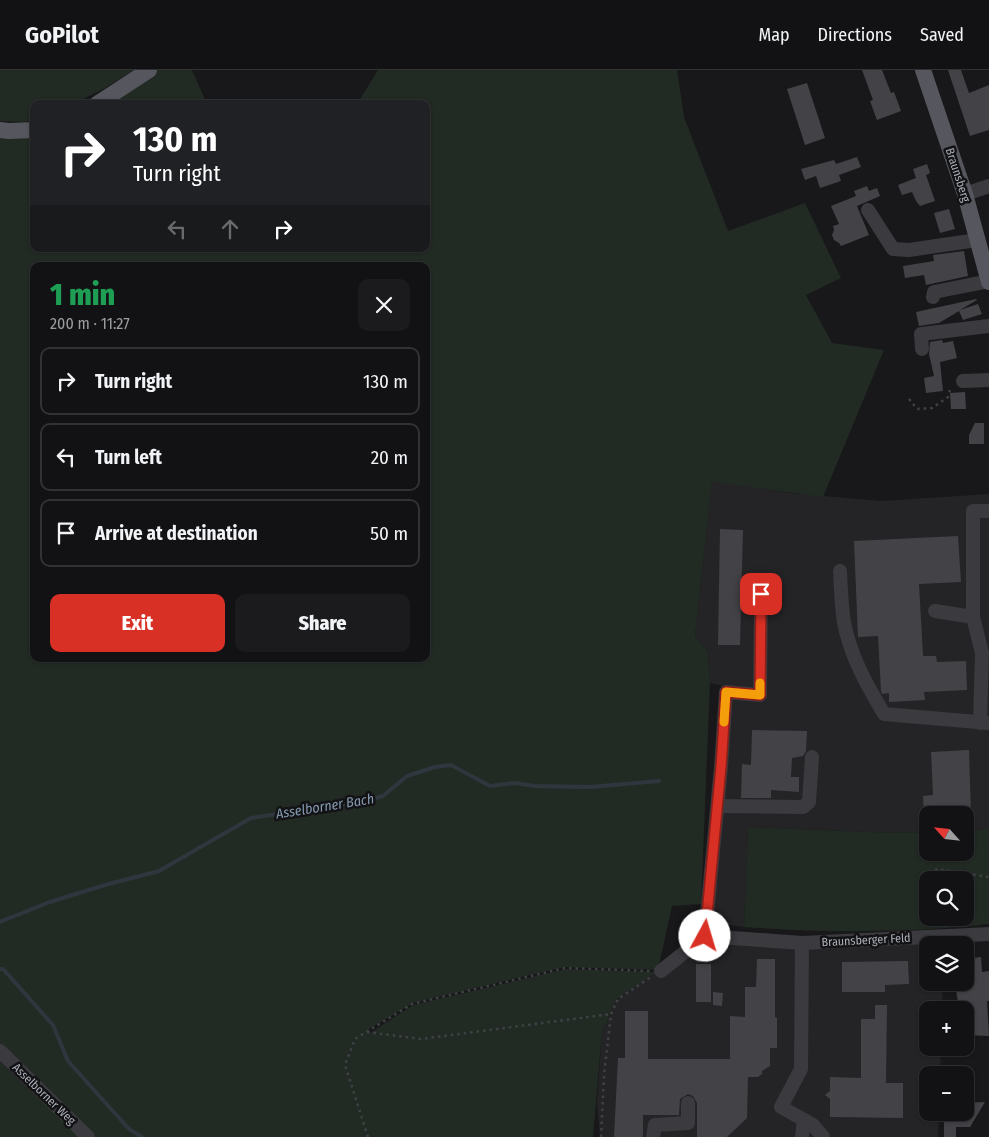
<!DOCTYPE html>
<html lang="en">
<head>
<meta charset="utf-8">
<style>
  body { margin:0; font-family:"Fira Sans Condensed",sans-serif; background:#1b1b1d; color:#f1f3f6; height:100vh; display:flex; flex-direction:column; font-size:19px; white-space:nowrap }
  * { box-sizing:border-box; margin:0 }
  p { font-size:16px; color:#9c9ea0 }
  .icon { flex:none; width:28px; height:28px; fill:none; stroke:currentColor; stroke-width:2; stroke-linecap:round; stroke-linejoin:round }
  .map { position:relative; flex:1; overflow:hidden }
  .side { position:absolute; left:30px; top:192px; width:400px; height:400px; display:flex; flex-direction:column; background:#121214; border-radius:10px; box-shadow:0 1px 4px #0004,0 0 0 1px #313234 }
  .side>* { flex:none }
  .top-card { position:absolute; left:30px; top:30px; width:400px; height:152px; border-radius:10px; box-shadow:0 1px 4px #0004,0 0 0 1px #313234; background:#202124; color:#fff; overflow:hidden }
  .needle { width:32px; rotate:297deg }
  .buttons { position:absolute; left:919px; top:736px; display:grid; gap:10px }
  .buttons a { display:grid; place-items:center; width:55px; height:55px; border-radius:10px; background:#121214; box-shadow:0 1px 4px #0004,0 0 0 1px #313234; font-size:25px }
  .pin { position:absolute; display:grid; place-items:center; width:42px; height:42px; color:#fff; margin:-21px; border-radius:10px; box-shadow:0 2px 8px #0006 }
  .me { position:absolute; width:55px; margin:-28px; rotate:6deg; stroke-linejoin:round; filter:drop-shadow(0 0 4px #0008) }
  .turn { display:flex; align-items:center; gap:18px; height:105px; padding:0 20px; font-size:22px }
  .turn .icon { width:65px; height:65px; stroke-width:2.5 }
  .turn b { display:block; font-size:35px; line-height:42px }
  .lanes { display:flex; align-items:center; height:48px; padding:0 20px; background:#0003; justify-content:center; gap:25px; direction:ltr }
  .lanes .off { opacity:.35 }
  .round { display:grid; place-items:center; flex:none; width:52px; height:52px; border-radius:10px; background:#1b1b1d }
  .head { display:flex; align-items:center; justify-content:space-between; height:85px; padding:0 20px }
  h1 { font-size:30px; font-weight:800; line-height:38px; color:#1e9e55 }
  .primary-button { display:flex; gap:10px; margin-top:auto; padding:10px 20px }
  .primary-button a { flex:1; height:58px; border-radius:10px; background:#d93025; color:#fff; font-size:20px; font-weight:800; line-height:58px; text-align:center }
  .primary-button a+a { background:#1b1b1d; color:#f1f3f6 }
  ul { padding:0; list-style:none }
  li { display:flex; align-items:center; gap:15px; height:68px; margin:0 10px 8px; padding:0 10px; border:2px solid #313234; border-radius:10px }
  li div { flex:1 }
  li b { display:block; font-size:19px }
  li em { font-style:normal }
  header { display:flex; align-items:center; gap:30px; box-sizing:border-box; height:70px; padding:0 25px; background:#121214; border-bottom:1px solid #313234 }
  header strong { font-size:24px }
  nav { display:flex; gap:28px; margin-inline-start:auto; font-size:18px }
  .map>svg:first-child { display:block }
</style>
</head>
<body>
<header>
<strong>GoPilot</strong>
<nav><a>Map</a><a>Directions</a><a>Saved</a></nav>
</header>
<div class="map">
<svg width="989" height="1067" viewBox="0 0 989 1067">
  <rect width="100%" height="100%" fill="#18181a"/>
  <g fill="#242427">
    <path d="M712 411 790 423 882 431 989 424V759L965 760V745H928L927 762 893 763 748 757 744 857 726 854 710 845 728 617 710 613 708 581 695 566Z"/>
    <path d="M695 867H945V875H928V912L943 913 942 940H928V978H941L940 1005H928V1042L939 1043 938 1067H600L597 1032 602 962 616 930 657 902Z"/>
  </g>
  <g fill="#222a24" fill-rule="evenodd">
    <path d="M0 0H134L105 18 73 34H34V50L22 52 0 51Z"/>
    <path d="M158 0H192L207 34H110Z"/>
    <path d="M378 0H677L684 47 728 161 805 133 841 208 806 225 832 273 884 280 823 427 712 412 695 566 708 581 710 613 701 834 672 836 658 900 564 897 413 933 369 959 370 963 413 935 566 899 657 902 616 930 602 962 593 1067H93L0 977V68L34 67V179H426V34H357ZM34 196H426V589H34Z"/>
    <path d="M748 757 893 763 927 762 928 782H965V760L989 759V854C907 863 826 863 744 857ZM928 810H965V848H928Z"/>
    <path d="M0 984 84 1067H0Z"/>
  </g>
  <g fill="none" stroke-linecap="round" stroke-linejoin="round">
    <g stroke="#2f373e" stroke-width="4">
      <path d="M0 852 50 832 105 815 159 801 251 748 366 731 383 726 407 706 435 697 451 695 490 716 515 713 535 716 590 717 659 711"/>
      <path d="M0 899H3L53 955 68 991 129 1059 142 1067"/>
    </g>
  </g>
  <g fill="#434347">
    <path d="M862 0H882L891 23 894 22 901 41 877 50 870 31 873 30Z"/>
    <path d="M948 0H961L969 23 989 15V60L970 66Z"/>
    <path d="M807 13 825 68 805 75 787 19Z"/>
    <path d="M857 87 861 97 839 105 841 111 820 118 816 106 805 110 801 99 834 90 836 94Z"/>
    <path d="M927 94 930 103 926 105 935 131 920 136 916 131 912 122 902 125 898 115 916 108 913 99Z"/>
    <path d="M867 116 869 121 877 118 880 126 857 136 869 165 841 176 839 173 834 170 832 165 834 160 833 156 839 154 831 136 856 126 854 121Z"/>
    <path d="M949 139 955 159 940 163 934 143Z"/>
    <path d="M964 181 968 206 926 215 924 205 905 208 903 196 934 191 933 185Z"/>
    <path d="M976 229 977 230 960 240 978 234 982 244 963 250 959 241 939 253 919 256 916 242Z"/>
    <path d="M942 270 943 273 953 271 957 288 940 292 943 321 926 323 924 308 934 306 929 284 930 272Z"/>
    <path d="M965 322 966 339H951L950 323Z"/>
    <path d="M975 353H984V374H969V365Z"/>
    <path d="M720 459 743 460 740 575H718Z"/>
    <path d="M958 466 961 512 919 514 923 586H936L937 592 966 591 967 620 924 622 925 630 889 632V623L882 624 881 621 878 566 858 567 854 471Z"/>
    <path d="M752 660 807 661 806 681 803 686 792 688 791 707H799V722L771 720V728H741L742 694 751 695Z"/>
    <path d="M969 680 971 745H924L923 726 933 725 931 682Z"/>
    <path d="M981 887 982 902 989 901V931H987L989 966 965 965 966 937 958 933 955 912H965V889Z"/>
    <path d="M757 889H775V947L777 948V978H770V996L762 1001V1004L758 1007H748L747 1048 727 1067H697V1033L693 1026 688 1024 680 1029 679 1045H643V1067H614L618 988H625V941H648V989H730V946L745 947V917H756Z"/>
    <path d="M908 891 909 914 885 915V922H842V892Z"/>
    <rect x="696" y="894" width="15" height="38"/>
    <path d="M713 922 723 923 722 936 713 935Z"/>
    <path d="M875 935H887L886 1013H903V1048L830 1047V1029L825 1025 830 1021V1007L861 1008V949H875Z"/>
    <path d="M985 1032 970 1057H956V1067H944V1042H965V1033Z"/>
  </g>
  <g fill="none" stroke-linecap="round" stroke-linejoin="round">
    <g stroke="#404146" stroke-width="2.5" stroke-dasharray="2.5 4" stroke-linecap="butt">
      <path d="M909 329 917 339 932 338 948 327 951 316"/>
      <path d="M921 814 937 799 989 807"/>
      <path d="M367 962 421 969 611 944"/>
      <path d="M368 1067 345 995 355 969 412 934 565 898 650 901"/>
      <path d="M601 1067 604 1005 611 944 618 929 651 907"/>
    </g>
    <g stroke="#3a3a3f" stroke-width="14">
      <path d="M965 124 989 116"/>
      <path d="M868 140 893 179 909 180 977 170"/>
      <path d="M933 227 934 222 989 211"/>
      <path d="M922 279 921 264 989 256"/>
      <path d="M963 311 989 310"/>
      <path d="M840 501C841 517 841 535 844 552 850 586 867 615 884 644L989 653"/>
      <path d="M935 541 973 547 982 583 980 653"/>
      <path d="M973 547V441H989"/>
      <path d="M718 736 803 737 809 732 812 687"/>
      <path d="M705 866 802 873 989 864"/>
      <path d="M802 873 801 999 781 1037 813 1055 823 1067"/>
      <path d="M661 901 705 866 721 697 726 622 760 625 761 524"/>
      <path d="M0 981 88 1067"/>
      <path d="M653 1067 655 1055 688 1053V1033"/>
      <path d="M802 1067 804 1050"/>
    </g>
    <g stroke="#56575e" stroke-width="16">
      <path d="M923 0 965 124 989 212"/>
      <path d="M97 34 149 0"/>
      <path d="M0 60 9 61 34 60"/>
    </g>
  </g>
  <g fill="none" stroke-linecap="round" stroke-linejoin="round">
    <defs>
      <path id="route" d="M705 866 721 697 726 622 760 625 761 524"/>
    </defs>
    <use href="#route" stroke="#8d1f18" stroke-width="12"/>
    <use href="#route" stroke="#d93025" stroke-width="9"/>
    <path stroke="#f59e0b" stroke-width="9" d="M724 652 726 622 760 625V613"/>
  </g>
  <g text-anchor="middle" stroke-width="5" stroke-linejoin="round" paint-order="stroke">
    <g font-size="12" fill="#abafb9" stroke="#131315">
      <text transform="translate(958 105) rotate(72)" y="4">Braunsberg</text>
      <text transform="translate(866 870) rotate(-3)" y="4">Braunsberger Feld</text>
      <text transform="translate(44 1024) rotate(44)" y="4">Asselborner Weg</text>
    </g>
    <g font-size="14" font-style="italic" fill="#859bb2" stroke="#131315">
      <text transform="translate(325 736) rotate(-9)" y="5">Asselborner Bach</text>
    </g>
  </g>
</svg>
<div class="buttons">
<a><svg class="needle" viewBox="-14 -14 28 28"><path d="M0-13l5 13h-10z" fill="#e53935"/><path d="M0 13l5-13h-10z" fill="#9c9ea0"/></svg></a>
<a><svg class="icon" aria-label="search" viewBox="0 0 24 24"><circle cx="10" cy="10" r="6"/><path d="M15 15l6 6"/></svg></a>
<a><svg class="icon" aria-label="layers" viewBox="0 0 24 24"><path d="M12 4l9 5-9 5-9-5zM3 14l9 5 9-5"/></svg></a>
<a>+</a>
<a>−</a>
</div>
<div class="pin" style="left:761px;top:524px;background:#d93025"><svg class="icon" aria-label="arrive" viewBox="0 0 24 24"><path d="M6 21V4h12l-3 4 3 4H6"/></svg></div>
<svg class="me" style="left:705px;top:866px" viewBox="-20 -20 40 40"><circle r="19" fill="#fff"/><path d="M0-13L10 11 0 6-10 11z" fill="#d93025"/></svg>
<div class="top-card">
<div class="turn"><svg class="icon" aria-label="right" viewBox="0 0 24 24"><path d="M7 20v-9h11M14 6l5 5-5 5"/></svg><div><b>130 m</b>Turn right</div></div>
<div class="lanes"><svg class="icon off" aria-label="left" viewBox="0 0 24 24"><path d="M17 20v-9H6M10 6l-5 5 5 5"/></svg><svg class="icon off" aria-label="ahead" viewBox="0 0 24 24"><path d="M12 20V5M6 11l6-6 6 6"/></svg><svg class="icon" aria-label="right" viewBox="0 0 24 24"><path d="M7 20v-9h11M14 6l5 5-5 5"/></svg></div>
</div>
<section class="side">
<div class="head"><div><h1>1 min</h1><p>200 m · 11:27</p></div><a class="round"><svg class="icon" aria-label="close" viewBox="0 0 24 24"><path d="M6 6l12 12M18 6L6 18"/></svg></a></div>
<ul>
<li><svg class="icon" aria-label="right" viewBox="0 0 24 24"><path d="M7 20v-9h11M14 6l5 5-5 5"/></svg><div><b>Turn right</b></div><em>130 m</em></li>
<li><svg class="icon" aria-label="left" viewBox="0 0 24 24"><path d="M17 20v-9H6M10 6l-5 5 5 5"/></svg><div><b>Turn left</b></div><em>20 m</em></li>
<li><svg class="icon" aria-label="arrive" viewBox="0 0 24 24"><path d="M6 21V4h12l-3 4 3 4H6"/></svg><div><b>Arrive at destination</b></div><em>50 m</em></li>
</ul>
<div class="primary-button"><a>Exit</a><a>Share</a></div>
</section>
</div>
</body>
</html>
